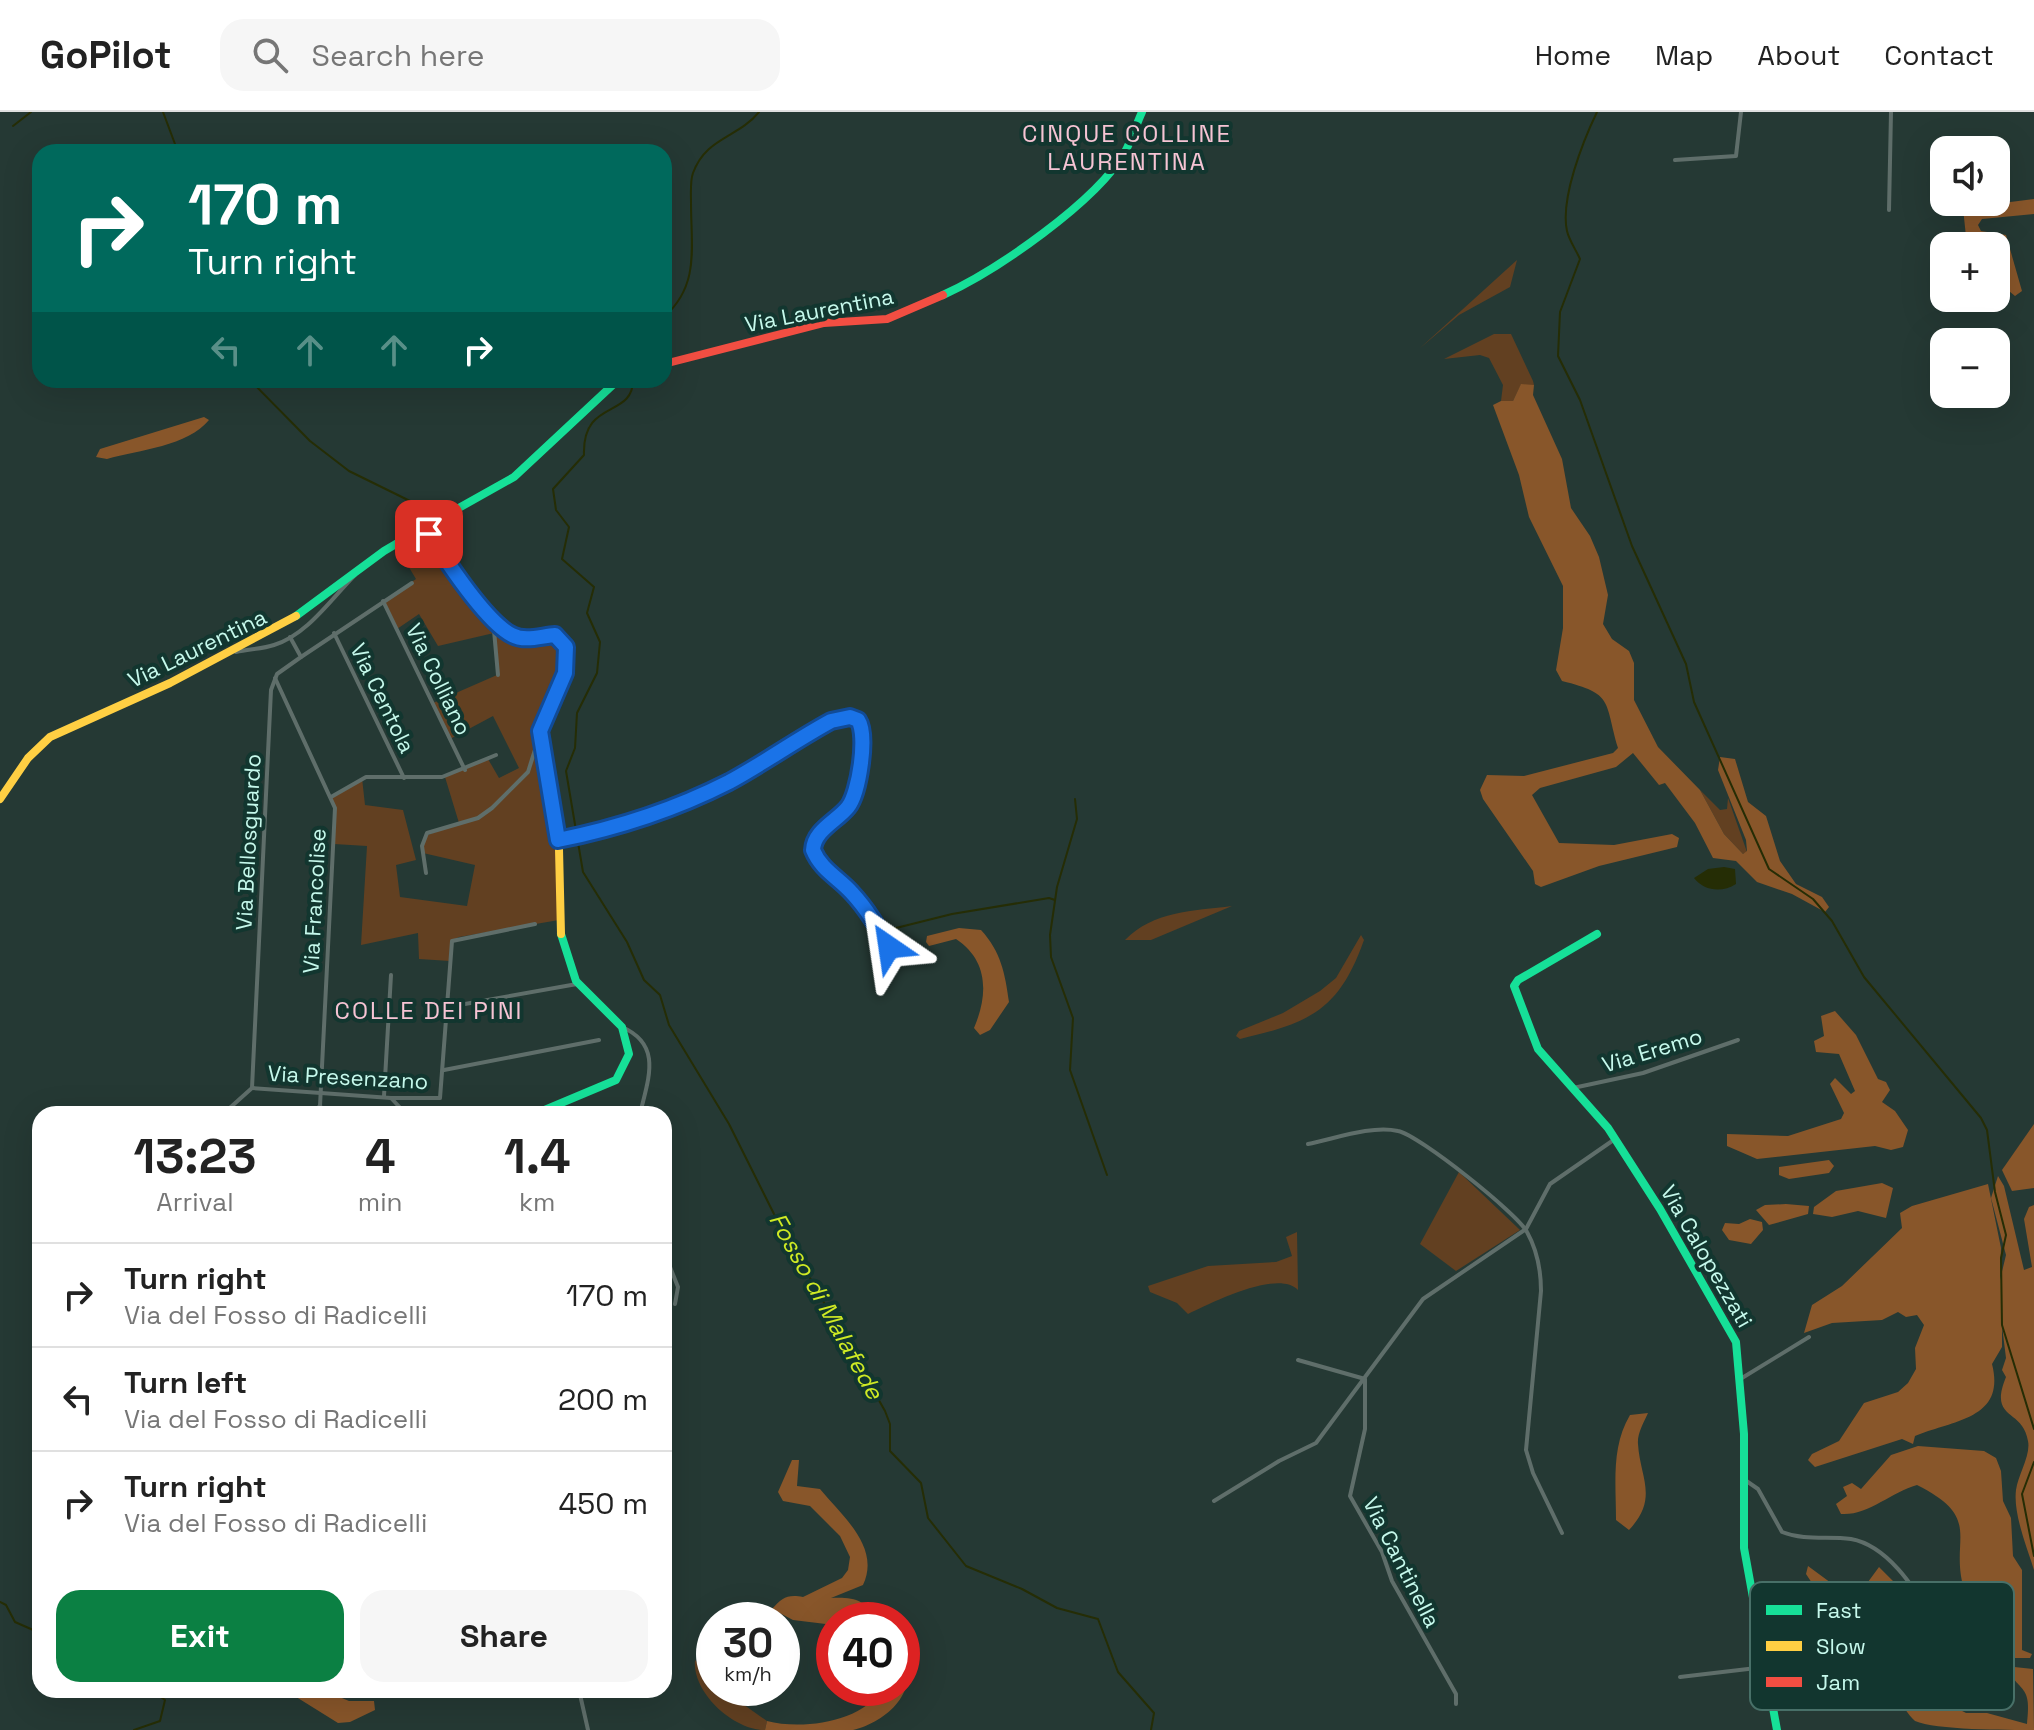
<!DOCTYPE html>
<html lang="en">
<head>
<meta charset="utf-8">
<style>
  body { margin:0; font-family:"Space Grotesk",sans-serif; background:#f6f6f6; color:#222; height:100vh; display:flex; flex-direction:column; font-size:30px; white-space:nowrap }
  * { box-sizing:border-box; margin:0 }
  p { font-size:26px; color:#767676 }
  .icon { flex:none; width:44px; height:44px; fill:none; stroke:currentColor; stroke-width:2; stroke-linecap:round; stroke-linejoin:round }
  .map { position:relative; flex:1; overflow:hidden }
  .panel { position:absolute; left:32px; top:994px; width:640px; height:592px; display:flex; flex-direction:column; background:#fff; border-radius:24px; box-shadow:0 8px 32px #0002 }
  .panel>* { flex:none }
  .banner { position:absolute; left:32px; top:32px; width:640px; height:244px; border-radius:24px; box-shadow:0 8px 32px #0002; background:#00695c; color:#fff; overflow:hidden }
  .controls { position:absolute; left:1930px; top:24px; display:grid; gap:16px }
  .controls a { display:grid; place-items:center; width:80px; height:80px; border-radius:16px; background:#fff; box-shadow:0 8px 32px #0002; font-size:40px }
  .speed { position:absolute; left:696px; top:1490px; display:flex; gap:16px; font-size:40px; font-weight:700; text-align:center }
  .speed>* { display:grid; place-content:center; width:104px; height:104px; border-radius:50%; background:#fff; box-shadow:0 8px 32px #0002; line-height:1 }
  .speed small { font-size:20px; font-weight:400 }
  .speed .limit { border:12px solid #d22; background:#fff; color:#111 }
  .pin { position:absolute; display:grid; place-items:center; width:68px; height:68px; color:#fff; margin:-34px; border-radius:16px; box-shadow:0 4px 12px #0006 }
  .me { position:absolute; width:88px; margin:-44px; rotate:328deg; stroke-linejoin:round; filter:drop-shadow(0 0 6px #0008) }
  .turn { display:flex; align-items:center; gap:28px; height:168px; padding:0 24px; font-size:36px }
  .turn .icon { width:104px; height:104px; stroke-width:2.5 }
  .turn b { display:block; font-size:56px; line-height:68px }
  .lanes { display:flex; align-items:center; height:76px; padding:0 24px; background:#0003; justify-content:center; gap:40px; direction:ltr }
  .lanes .off { opacity:.35 }
  .eta { display:flex; justify-content:space-evenly; align-items:center; height:136px; text-align:center }
  .eta b { font-size:48px; font-weight:700; line-height:56px }
  .cta { display:flex; gap:16px; margin-top:auto; padding:16px 24px }
  .cta a { flex:1; height:92px; border-radius:24px; background:#0b8043; color:#fff; font-size:32px; font-weight:700; line-height:92px; text-align:center }
  .cta a+a { background:#f6f6f6; color:#222 }
  ul { padding:0; list-style:none }
  li { display:flex; align-items:center; gap:24px; height:104px; padding:0 24px; border-top:2px solid #e0e0e0 }
  li div { flex:1 }
  li b { display:block; font-size:30px }
  li em { font-style:normal }
  header { display:flex; align-items:center; gap:48px; box-sizing:border-box; height:112px; padding:0 40px; background:#fff; border-bottom:2px solid #e0e0e0 }
  header strong { font-size:38px }
  nav { display:flex; gap:44px; margin-inline-start:auto; font-size:28px }
  .search { width:560px; height:72px; background:#f6f6f6; display:flex; align-items:center; gap:20px; box-sizing:border-box; padding:0 28px; border-radius:24px; color:#767676; font-size:30px }
  .map>svg:first-child { display:block }
</style>
</head>
<body>
<header>
<strong>GoPilot</strong>
<div class="search"><svg class="icon" aria-label="search" viewBox="0 0 24 24"><circle cx="10" cy="10" r="6"/><path d="M15 15l6 6"/></svg>Search here</div>
<nav><a>Home</a><a>Map</a><a>About</a><a>Contact</a></nav>
</header>
<div class="map">
<svg width="2034" height="1618" viewBox="0 0 2034 1618">
  <rect width="100%" height="100%" fill="#253934"/>
  <g fill="#624021">
    <path d="M1517 148 1510 175 1459 203 1419 237Z"/>
    <path d="M1494 222H1511L1533 269 1534 273H1521L1513 289H1501L1503 273 1489 246 1480 243 1444 247Z"/>
    <path d="M426 407 433 415 429 422 512 526 551 523 564 531 566 554 540 619 558 728 559 808 459 825 453 828 450 849 419 847 418 821 361 833 367 734 334 732V696L331 685 362 666 365 693 403 698 416 748 396 753 400 785 467 794 475 753 423 741 425 724 459 711 445 665 488 647 499 666 519 656 493 604 450 627 433 591 497 563 494 521 438 534 419 502 397 517 383 489 416 467 395 432 417 419Z"/>
    <path d="M1700 678 1720 698 1727 697 1728 686 1747 740 1743 742 1724 722Z"/>
    <path d="M1232 794 1151 828H1125C1153 799 1193 799 1232 794Z"/>
    <path d="M1361 823 1364 828C1339 899 1309 911 1240 927L1236 924 1239 919 1283 901 1320 879 1336 866Z"/>
    <path d="M1459 1060 1520 1118 1456 1159 1420 1132Z"/>
    <path d="M1297 1120 1298 1178C1278 1157 1211 1191 1188 1202L1177 1191 1150 1180 1148 1174 1208 1154 1276 1150 1292 1144 1286 1125Z"/>
    <path d="M695 1548 714 1569V1576H720L767 1609 765 1618C734 1618 692 1581 695 1548Z"/>
  </g>
  <g fill="#88562a">
    <path d="M2034 87V102L1982 107 1978 113 1981 119 2006 123 2022 179 2015 184 2009 179 1996 134H1967L1963 96Z"/>
    <path d="M1521 272 1534 273 1533 283 1562 347 1571 396 1590 424 1599 445 1608 483 1603 512 1612 527 1629 539 1634 551V588L1658 635 1700 678 1724 722 1743 742 1747 739 1746 728 1718 658 1720 645 1735 647 1748 690 1766 704 1780 749 1796 772 1822 785 1829 795 1825 800 1792 782 1757 770 1736 749 1713 746 1695 711 1665 671 1659 673 1633 641 1616 655 1540 676 1532 683 1559 731 1614 733 1672 722 1679 726 1677 735 1599 754 1541 775 1535 772 1533 759 1483 687 1480 678 1487 663 1524 664 1613 641 1618 636C1604 588 1614 582 1562 569L1556 558 1563 516V474L1529 405 1519 363 1493 293 1501 289H1513Z"/>
    <path d="M204 305 209 308C188 334 139 338 107 347L96 345 100 337Z"/>
    <path d="M959 816 981 818C1001 840 1005 861 1009 890L990 918 980 923 974 916C988 883 989 849 956 827L929 834 926 830 927 824Z"/>
    <path d="M1835 899 1856 923 1878 967 1886 970 1890 978 1882 990 1895 999 1908 1018 1903 1035 1891 1038 1875 1034 1757 1047 1727 1034V1022L1788 1024 1841 1007 1844 1001 1830 972 1835 966 1851 982 1855 979 1839 942 1816 940 1814 929 1824 924 1821 904Z"/>
    <path d="M2034 1012V1076L2012 1079 2002 1058Z"/>
    <path d="M1829 1048 1834 1054 1829 1061 1789 1067 1779 1063V1055Z"/>
    <path d="M1998 1064 2004 1074 2024 1158 2032 1155 2024 1107 2029 1095 2034 1093V1458C2027 1435 2013 1402 2016 1378 2018 1363 2031 1343 2028 1329 2023 1296 1988 1309 2006 1265L2002 1258 2006 1246 2002 1214V1235L1992 1252C2006 1307 1954 1308 1915 1324L1913 1332 1902 1327 1815 1355 1808 1348 1812 1342 1839 1329 1864 1291 1898 1280 1908 1271 1916 1257 1915 1236 1924 1213 1917 1203 1906 1205 1898 1200 1882 1208 1832 1211 1804 1221 1812 1193 1842 1174 1902 1116 1900 1101 1912 1094 1988 1072 2001 1136 2000 1168 2006 1143 1991 1086Z"/>
    <path d="M1882 1071 1893 1076 1886 1106 1858 1099 1832 1105 1813 1102 1814 1095 1836 1079Z"/>
    <path d="M1786 1092 1809 1094 1808 1102 1769 1113 1756 1098 1765 1093Z"/>
    <path d="M1750 1107 1762 1110 1763 1118 1751 1132 1729 1128 1722 1118 1725 1111 1739 1112Z"/>
    <path d="M1648 1301C1644 1310 1637 1322 1638 1332 1640 1366 1659 1386 1629 1418L1616 1408C1616 1371 1611 1335 1630 1303Z"/>
    <path d="M1918 1334 1984 1339 1996 1346 2001 1359 2003 1389 2011 1406 2013 1444 2022 1458V1538L2032 1542 2030 1546H2012L2009 1524 2000 1517 1974 1528 1954 1525 1959 1515 1975 1518 1985 1510 1987 1490H1973L1966 1483C1946 1428 1987 1408 1917 1373 1891 1380 1868 1404 1841 1402L1836 1392 1847 1384 1843 1375 1852 1371 1861 1377 1891 1343Z"/>
    <path d="M792 1348H799L797 1374 820 1377C842 1404 881 1435 863 1473L831 1486C855 1485 865 1488 879 1508H834V1513L793 1508 772 1497C782 1486 787 1482 803 1485L842 1466 848 1458 850 1445 840 1424 810 1394 783 1389 778 1380Z"/>
    <path d="M1808 1454 1846 1482 1868 1470 1879 1455 1893 1469 1891 1480 1913 1527 1905 1541 1939 1587 1966 1601H1987L2027 1612C2032 1571 2020 1582 2005 1554L2033 1557 2034 1618C2007 1618 1935 1618 1915 1609 1900 1595 1897 1575 1877 1569L1806 1462Z"/>
    <path d="M902 1542C922 1578 887 1610 853 1618 826 1618 792 1618 765 1618L767 1609C801 1618 863 1611 882 1576H902Z"/>
    <path d="M285 1578H335L337 1584 349 1589H374L375 1598 350 1610 338 1611Z"/>
  </g>
  <path fill="#252d05" d="M1724 755 1735 757 1736 772C1722 781 1704 779 1694 766L1708 757Z"/>
  <g fill="none" stroke-linecap="round" stroke-linejoin="round">
    <g stroke="#252d05" stroke-width="2">
      <path d="M163 0 178 40"/>
      <path d="M1597 0C1583 29 1560 87 1567 119 1569 128 1576 138 1580 147L1560 200 1558 244 1580 288 1632 434 1686 552 1694 590 1769 757 1813 787 1832 809 1864 865 1981 1006 1987 1018 1995 1080 2006 1123 2001 1146 2002 1213 2034 1317"/>
      <path d="M13 14 31 0"/>
      <path d="M664 205C700 173 691 135 691 91 691 82 690 69 693 61 706 25 738 26 759 0"/>
      <path d="M250 268 310 329 349 359 412 390"/>
      <path d="M633 268C633 307 582 286 584 343L553 377 556 398 569 415 562 447 594 475 587 501 600 530 597 561 577 601 575 636 566 659 583 760 627 830 644 868 660 883 669 913 729 1012 774 1102 885 1299 890 1312V1339L921 1371 928 1406 966 1454 1022 1477 1057 1496 1098 1507 1118 1560 1154 1601 1151 1618"/>
      <path d="M1075 687 1077 707 1057 775 1050 823 1051 845 1073 906 1070 958 1107 1063"/>
      <path d="M888 818 952 802 1049 786 1055 788"/>
      <path d="M2034 1350 2022 1382 2034 1444"/>
      <path d="M0 1490 6 1493 15 1510 40 1521"/>
      <path d="M133 1578 155 1581 165 1588 160 1609 134 1618"/>
    </g>
    <g stroke="#5f6e6a" stroke-width="4">
      <path d="M1675 48 1736 44 1741 0"/>
      <path d="M1889 98 1891 0"/>
      <path d="M383 489 465 658"/>
      <path d="M493 507 498 563"/>
      <path d="M334 521 404 666"/>
      <path d="M236 540C248 537 262 537 274 533 307 523 331 487 355 463"/>
      <path d="M301 545 412 471"/>
      <path d="M275 566 335 696 320 994 327 1002"/>
      <path d="M331 685 366 665H442L496 643"/>
      <path d="M426 761 422 734 427 721 478 706 492 696 528 660 539 625"/>
      <path d="M448 895 577 872"/>
      <path d="M622 915C663 933 648 967 640 1002"/>
      <path d="M444 958 599 928"/>
      <path d="M252 976 391 986H440L452 829 535 812"/>
      <path d="M1573 976 1643 961 1738 928"/>
      <path d="M384 984 391 863"/>
      <path d="M391 986 406 1002"/>
      <path d="M223 1002 252 976 271 578 277 562 301 545 290 525"/>
      <path d="M311 1002 320 994"/>
      <path d="M1308 1032C1334 1027 1371 1013 1398 1019 1419 1023 1518 1102 1527 1120 1537 1138 1541 1159 1541 1179L1526 1338 1533 1361 1562 1421"/>
      <path d="M664 1140 678 1175 675 1192"/>
      <path d="M1298 1248 1365 1267V1317L1350 1384 1382 1440 1392 1469 1456 1582V1592"/>
      <path d="M1742 1266 1809 1225"/>
      <path d="M1745 1368 1758 1377 1782 1420C1805 1429 1827 1424 1851 1427 1896 1435 1925 1496 1949 1530"/>
      <path d="M1214 1389 1279 1349 1316 1331 1423 1187 1526 1117 1550 1072 1615 1027"/>
      <path d="M1680 1565 1765 1555"/>
      <path d="M579 1578 588 1618"/>
    </g>
    <g stroke="#16e098" stroke-width="8">
      <path d="M943 183C996 159 1096 90 1125 40 1132 27 1136 13 1142 0"/>
      <path d="M432 411 514 365 618 268"/>
      <path d="M296 504 384 439 418 419 429 422"/>
      <path d="M558 728C606 718 655 706 699 684 750 659 795 614 852 605 872 624 863 674 848 695 837 711 817 717 813 738L830 763 852 782 889 835"/>
      <path d="M1597 822 1518 868 1514 874 1538 937 1608 1016 1660 1097 1736 1230 1744 1322V1436L1777 1618"/>
      <path d="M535 1002 616 968 629 942 622 915 576 869 561 822"/>
    </g>
    <g stroke="#ffcf43" stroke-width="8">
      <path d="M418 419 421 407 432 411"/>
      <path d="M429 422C445 444 489 513 512 522 526 528 540 524 555 523L566 535 565 561 540 619 559 737 561 822"/>
      <path d="M0 687 28 646 50 625 170 571 296 504"/>
    </g>
    <path stroke="#f24e42" stroke-width="8" d="M664 252 824 211 887 207 943 183"/>
  </g>
  <g fill="none" stroke-linecap="round" stroke-linejoin="round">
    <defs>
      <path id="route" d="M429 422C445 447 486 510 512 523 525 530 541 524 555 523L566 535 565 561 540 619 558 728C618 716 674 698 729 670 764 651 796 628 831 609L850 605 858 608C868 623 859 681 848 695 837 709 814 718 813 738 821 758 839 766 852 781 867 797 878 816 889 835"/>
    </defs>
    <use href="#route" stroke="#114b97" stroke-width="20"/>
    <use href="#route" stroke="#1a73e8" stroke-width="14"/>
  </g>
  <g text-anchor="middle" stroke-width="8" stroke-linejoin="round" paint-order="stroke">
    <g font-size="22" fill="#c6f9ec" stroke="#12362f">
      <text transform="translate(819 198) rotate(-11)" y="8">Via Laurentina</text>
      <text transform="translate(197 536) rotate(-26)" y="8">Via Laurentina</text>
      <text transform="translate(439 567) rotate(64)" y="8">Via Colliano</text>
      <text transform="translate(383 586) rotate(64)" y="8">Via Centola</text>
      <text transform="translate(248 730) rotate(-87)" y="8">Via Bellosguardo</text>
      <text transform="translate(314 789) rotate(-87)" y="8">Via Francolise</text>
      <text transform="translate(1652 938) rotate(-17)" y="8">Via Eremo</text>
      <text transform="translate(348 965) rotate(3)" y="8">Via Presenzano</text>
      <text transform="translate(1707 1144) rotate(60)" y="8">Via Calopezzati</text>
      <text transform="translate(1402 1450) rotate(63)" y="8">Via Cantinella</text>
    </g>
    <g font-size="24" letter-spacing="2" fill="#f6c4d4" stroke="#12362f">
      <text x="1127" y="30">CINQUE COLLINE<tspan x="1127" dy="28">LAURENTINA</tspan></text>
      <text x="429" y="907">COLLE DEI PINI</text>
    </g>
    <g font-size="24" font-style="italic" fill="#cfea24" stroke="#12362f">
      <text transform="translate(826 1194) rotate(61)" y="8">Fosso di Malafede</text>
    </g>
  </g>
  <rect x="1750" y="1470" width="264" height="128" rx="12" fill="#12362f" stroke="#487068" stroke-width="2"/>
  <rect x="1766" y="1493" width="36" height="10" fill="#16e098"/>
  <rect x="1766" y="1529" width="36" height="10" fill="#ffcf43"/>
  <rect x="1766" y="1565" width="36" height="10" fill="#f24e42"/>
  <g font-size="22" fill="#c6f9ec">
    <text x="1816" y="1506">Fast</text>
    <text x="1816" y="1542">Slow</text>
    <text x="1816" y="1578">Jam</text>
  </g>
</svg>
<div class="controls">
<a><svg class="icon" aria-label="sound" viewBox="0 0 24 24"><path d="M4 9h4l5-4v14l-5-4H4zM17 9q2 3 0 6"/></svg></a>
<a>+</a>
<a>−</a>
</div>
<div class="speed"><div>30<small>km/h</small></div><div class="limit">40</div></div>
<div class="pin" style="left:429px;top:422px;background:#d93025"><svg class="icon" aria-label="arrive" viewBox="0 0 24 24"><path d="M6 21V4h12l-3 4 3 4H6"/></svg></div>
<svg class="me" style="left:889px;top:835px" viewBox="-20 -20 40 40"><path d="M0-17L14 15 0 8-14 15z" fill="#1a73e8" stroke="#fff" stroke-width="4"/></svg>
<div class="banner">
<div class="turn"><svg class="icon" aria-label="right" viewBox="0 0 24 24"><path d="M7 20v-9h11M14 6l5 5-5 5"/></svg><div><b>170 m</b>Turn right</div></div>
<div class="lanes"><svg class="icon off" aria-label="left" viewBox="0 0 24 24"><path d="M17 20v-9H6M10 6l-5 5 5 5"/></svg><svg class="icon off" aria-label="ahead" viewBox="0 0 24 24"><path d="M12 20V5M6 11l6-6 6 6"/></svg><svg class="icon off" aria-label="ahead" viewBox="0 0 24 24"><path d="M12 20V5M6 11l6-6 6 6"/></svg><svg class="icon" aria-label="right" viewBox="0 0 24 24"><path d="M7 20v-9h11M14 6l5 5-5 5"/></svg></div>
</div>
<section class="panel">
<div class="eta">
<div><b>13:23</b><p>Arrival</p></div>
<div><b>4</b><p>min</p></div>
<div><b>1.4</b><p>km</p></div>
</div>
<ul>
<li><svg class="icon" aria-label="right" viewBox="0 0 24 24"><path d="M7 20v-9h11M14 6l5 5-5 5"/></svg><div><b>Turn right</b><p>Via del Fosso di Radicelli</p></div><em>170 m</em></li>
<li><svg class="icon" aria-label="left" viewBox="0 0 24 24"><path d="M17 20v-9H6M10 6l-5 5 5 5"/></svg><div><b>Turn left</b><p>Via del Fosso di Radicelli</p></div><em>200 m</em></li>
<li><svg class="icon" aria-label="right" viewBox="0 0 24 24"><path d="M7 20v-9h11M14 6l5 5-5 5"/></svg><div><b>Turn right</b><p>Via del Fosso di Radicelli</p></div><em>450 m</em></li>
</ul>
<div class="cta"><a>Exit</a><a>Share</a></div>
</section>
</div>
</body>
</html>
